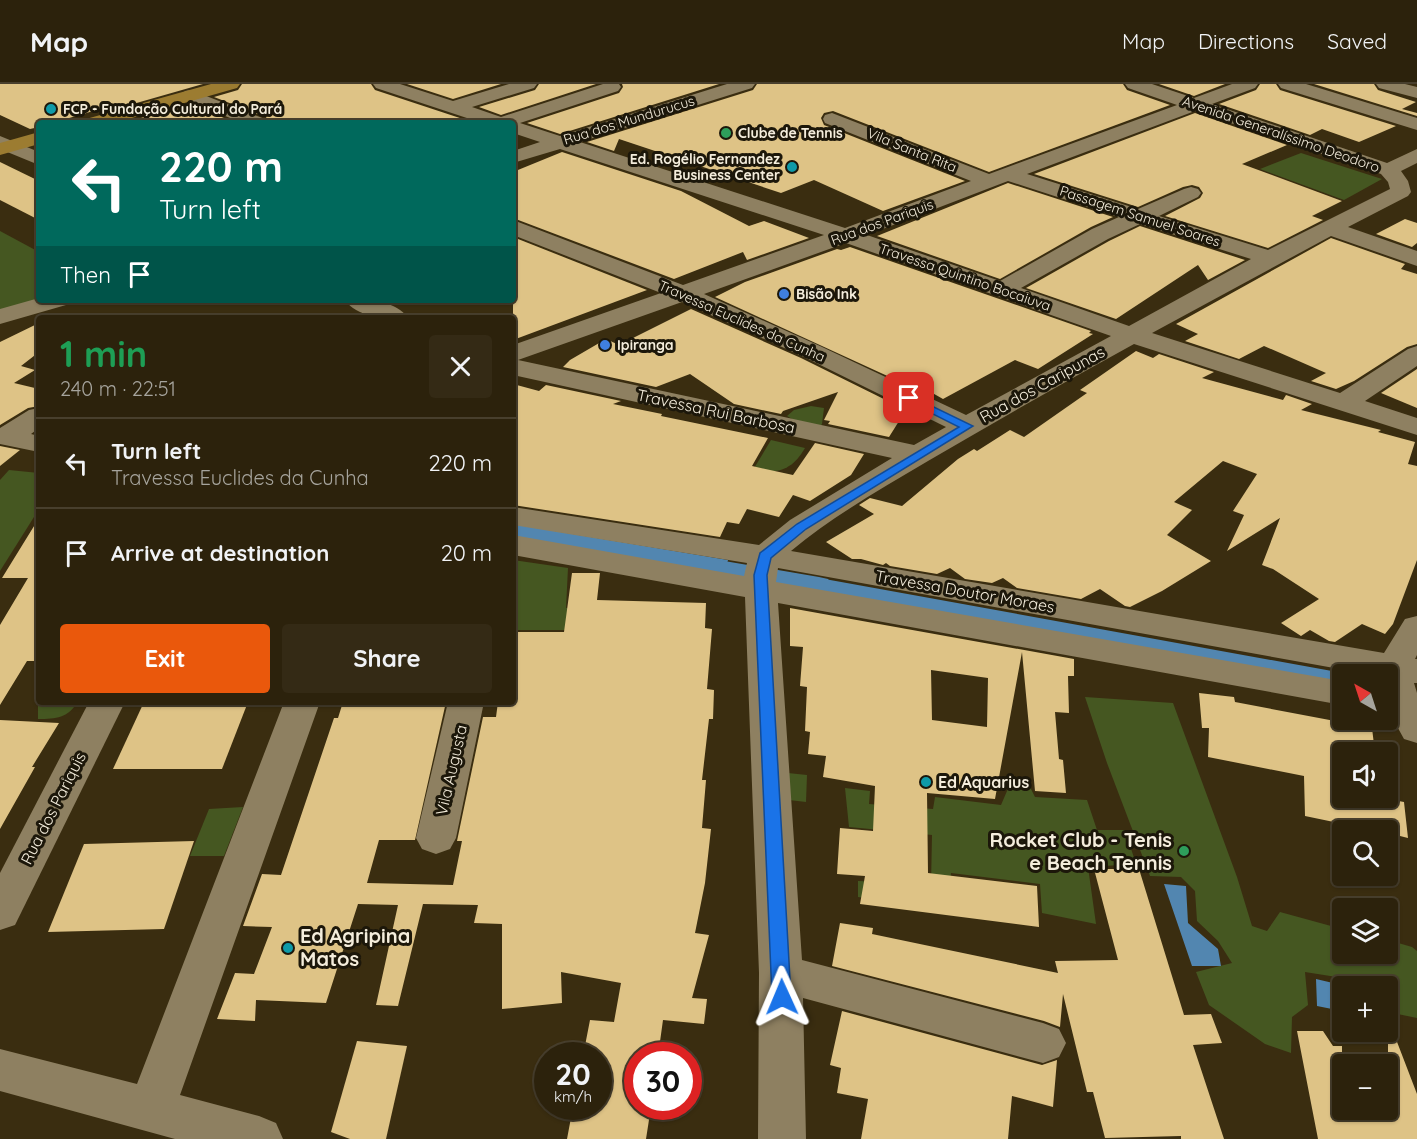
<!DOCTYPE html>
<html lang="en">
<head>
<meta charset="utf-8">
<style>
  body { margin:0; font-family:Quicksand,sans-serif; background:#342a15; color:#f1f3f6; height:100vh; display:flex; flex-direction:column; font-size:22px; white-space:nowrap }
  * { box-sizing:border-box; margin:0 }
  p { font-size:20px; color:#a6a49d }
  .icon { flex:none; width:33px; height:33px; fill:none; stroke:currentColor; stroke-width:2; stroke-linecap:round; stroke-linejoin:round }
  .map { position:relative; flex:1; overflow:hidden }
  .sheet { position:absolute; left:36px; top:231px; width:480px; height:390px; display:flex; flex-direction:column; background:#2c220c; border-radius:6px; box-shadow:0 2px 4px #0004,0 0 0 2px #483f2d }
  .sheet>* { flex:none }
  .banner { position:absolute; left:36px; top:36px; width:480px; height:183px; border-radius:6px; box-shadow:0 2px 4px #0004,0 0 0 2px #483f2d; background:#00695c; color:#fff; overflow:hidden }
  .needle { width:39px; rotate:321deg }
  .controls { position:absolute; left:1332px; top:580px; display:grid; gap:12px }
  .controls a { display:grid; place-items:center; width:66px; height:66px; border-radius:6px; background:#2c220c; box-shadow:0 2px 4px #0004,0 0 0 2px #483f2d; font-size:30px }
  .speed { position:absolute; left:534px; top:958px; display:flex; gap:12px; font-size:30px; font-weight:700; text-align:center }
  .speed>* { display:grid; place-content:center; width:78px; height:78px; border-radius:50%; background:#2c220c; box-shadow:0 2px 4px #0004,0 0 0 2px #483f2d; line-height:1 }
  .speed small { font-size:15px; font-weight:400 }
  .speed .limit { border:9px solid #d22; background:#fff; color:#111 }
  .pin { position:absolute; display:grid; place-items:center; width:51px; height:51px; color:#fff; margin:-26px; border-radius:12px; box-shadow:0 3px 9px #0006 }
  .me { position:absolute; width:66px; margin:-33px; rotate:359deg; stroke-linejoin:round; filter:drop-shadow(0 0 4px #0008) }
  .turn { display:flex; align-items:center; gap:21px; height:126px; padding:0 24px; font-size:27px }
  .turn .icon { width:78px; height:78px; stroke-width:2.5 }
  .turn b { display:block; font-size:42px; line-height:51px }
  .then { display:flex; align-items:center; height:57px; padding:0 24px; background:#0003; gap:12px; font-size:22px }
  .round { display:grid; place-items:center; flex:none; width:63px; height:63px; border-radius:6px; background:#342a15 }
  .headline { display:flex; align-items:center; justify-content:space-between; height:102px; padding:0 24px }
  h1 { font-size:36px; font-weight:800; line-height:45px; color:#1e9e55 }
  .action { display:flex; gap:12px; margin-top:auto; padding:12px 24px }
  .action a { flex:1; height:69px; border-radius:6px; background:#ea580c; color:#fff; font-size:24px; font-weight:800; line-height:69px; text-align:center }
  .action a+a { background:#342a15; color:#f1f3f6 }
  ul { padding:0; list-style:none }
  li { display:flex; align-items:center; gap:18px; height:90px; padding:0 24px; border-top:2px solid #483f2d }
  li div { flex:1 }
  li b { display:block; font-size:22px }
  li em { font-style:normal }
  header { display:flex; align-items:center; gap:36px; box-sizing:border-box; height:84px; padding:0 30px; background:#2c220c; border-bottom:2px solid #483f2d }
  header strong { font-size:28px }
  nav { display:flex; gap:33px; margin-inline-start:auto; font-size:21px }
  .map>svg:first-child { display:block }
</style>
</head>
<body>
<header>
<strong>Map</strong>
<nav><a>Map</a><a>Directions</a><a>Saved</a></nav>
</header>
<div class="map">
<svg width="1417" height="1055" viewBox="0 0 1417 1055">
  <rect width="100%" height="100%" fill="#3a2d10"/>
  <g fill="#455721">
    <path d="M1301 69 1382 95 1344 116 1260 85Z"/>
    <path d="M0 147 39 168V216L0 233Z"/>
    <path d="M811 322 824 324 822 340 819 344 804 342 787 332 794 326Z"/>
    <path d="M771 356 805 364C792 386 779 390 753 386Z"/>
    <path d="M9 386 39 389V425L0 487V396Z"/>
    <path d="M513 476 568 484 566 524 602 523 589 546H513Z"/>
    <path d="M1085 613 1173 619 1237 793 1252 842 1267 847 1280 828 1342 845V870H1388V856L1412 863 1417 867V934L1388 928V903H1369L1368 898 1305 888 1308 921 1292 933 1291 969 1265 960 1209 921 1196 888 1232 879 1218 857 1197 837 1195 807 1181 793 1150 792 1107 679Z"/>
    <path d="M41 618H78C67 634 57 635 38 635V622Z"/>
    <path d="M788 689 807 691 806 718 789 716Z"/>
    <path d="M1010 700 1030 703 1035 713 1087 716 1097 746H1125L1136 780 1088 783 1096 840 1042 829 1040 800 951 789 948 827 858 813V797L931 800 932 751 849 743 845 704 870 707 869 720 933 725 935 713 1001 721Z"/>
    <path d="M243 723 224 772H190L209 725Z"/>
  </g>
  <g fill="#5286b0">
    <path d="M513 440 728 476 722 496 513 457Z"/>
    <path d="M786 488 1354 591H1342V604L991 540 782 505Z"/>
    <path d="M1164 800 1186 802 1188 839 1218 865 1221 882H1192Z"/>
    <path d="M1316 895 1350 903H1342V927L1317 922Z"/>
  </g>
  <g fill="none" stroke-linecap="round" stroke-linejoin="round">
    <path fill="#5286b0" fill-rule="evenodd" d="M689 471 819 493 828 495 832 501 828 507 819 509 680 485 676 479 680 473Z"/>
  </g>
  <g fill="#dec386" fill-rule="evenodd">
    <path d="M0 0H203L112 26 107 23 52 39H39V43L30 45 0 31Z"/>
    <path d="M242 0H371L375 6 475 39H269L266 33 214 13 238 6Z"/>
    <path d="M407 0H501L453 15Z"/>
    <path d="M539 0H596L501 31 479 23 535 6Z"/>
    <path d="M622 0H719L560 50 527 39 619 9 623 3Z"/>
    <path d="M757 0H1123L1127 6 1170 21 989 88 833 27 824 29 821 34 824 41 965 97 883 127 814 96 781 109 619 55 614 67 587 58 753 6Z"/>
    <path d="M1159 0H1225L1194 12Z"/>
    <path d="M1260 0H1276L1280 6 1396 42 1359 58 1322 45 1310 51 1219 20 1256 6Z"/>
    <path d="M1314 0H1374L1378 6 1416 18 1402 25 1417 29V32Z"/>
    <path d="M190 20 236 39H141L134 36Z"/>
    <path d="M1195 29 1287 61 1242 80 1342 117 1312 132 1323 136 1268 164 1165 132 1200 114 1203 109 1199 103 1192 101 1183 103 1138 123 1034 90Z"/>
    <path d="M562 68 681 107 749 142 764 137 809 154 747 176 743 168 674 195 513 134V88Z"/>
    <path d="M0 78 39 97V136L0 116Z"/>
    <path d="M1008 99 1113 133 1091 143 1000 195 877 152Z"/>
    <path d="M1405 135 1417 139V159L1412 163 1376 150Z"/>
    <path d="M1140 142 1245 176 1208 196 1198 181 1116 235 1026 204 1109 157Z"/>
    <path d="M513 153 647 206 513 256Z"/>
    <path d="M1331 154 1405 180 1401 185 1417 190V260L1407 263 1354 297 1336 305 1311 297 1326 289 1264 262 1239 275 1185 257 1198 250 1176 240Z"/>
    <path d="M850 163 1091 247 1089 249 1093 250 1038 285 1015 276 943 315 920 302 918 306 715 213 745 198 837 165 841 166Z"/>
    <path d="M691 225 801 274 906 326 889 353 828 340 830 337 824 336 838 308 783 327 781 330 734 320 690 290 656 303 563 283 570 276 606 255 619 261Z"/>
    <path d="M39 239V268L21 282 35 286 14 299 39 305V322L28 324 0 341V258Z"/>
    <path d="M1136 267 1153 274 1159 270 1214 288 1202 294 1283 316 1286 311 1312 320 1301 326 1381 346 1378 348 1415 358 1408 380 1417 382V476L1393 540 1385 550 1362 540 1335 558 1329 557 1310 546 1301 552 1281 539 1319 515 1273 485 1262 481 1280 434 1227 467 1244 431 1233 427 1257 390 1223 377 1174 418 1192 426 1167 451 1211 477 1162 507 1130 523 1125 522 1100 505 1081 515 1017 504 1003 494 992 499 965 495 950 484 937 490 890 482 886 479 883 481 861 475H852L826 458 874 430 859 421 870 414 902 422 958 375 974 365 977 367 1010 346 1024 353 1087 309 1080 306Z"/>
    <path d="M1417 285V324L1381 309Z"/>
    <path d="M513 300 539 307 546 301 621 317 613 320 662 330 661 332 768 354 752 382 793 391 815 359 864 370 851 391 810 417 793 411 779 433 747 425 739 440 727 438 720 453 513 421Z"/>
    <path d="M0 362 20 366 0 382Z"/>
    <path d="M39 434V577H27L0 621V541L28 494H2Z"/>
    <path d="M572 489H600L597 516 706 519 705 544 712 545 707 605 714 606 713 635H709L702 696H706L702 744 711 745 705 799 695 849 709 851 692 914 707 915 704 940 663 936 658 972H638V1023H651L646 1055H567L573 1023H598V972H583L590 936 614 938 621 899 561 888 562 919 502 925V840L474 839 478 821 423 820 398 922 376 921 398 821 358 820 326 919 256 916 255 937 217 935 235 889 254 890 272 843 243 842 262 790 281 791 334 634H338L343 618H446L415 756H379L367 799 453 801 462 757H457L483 633H496L498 618H513V548H564Z"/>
    <path d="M790 524 1074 575V592H1068L1069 629 1055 628 1059 675 1063 676 1066 709 1035 707 1022 568 995 715 927 709 928 789 1037 802 1039 843 860 820 865 792 837 790 840 744 873 747 875 702 823 693 826 672 808 670 810 648 805 647 807 603 800 602 803 563 790 562ZM931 586 988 594 987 643 932 636Z"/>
    <path d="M1199 609 1234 613 1235 618 1372 644 1375 669H1342V714H1382L1404 718 1408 754 1388 749V747H1377L1305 732 1304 692 1208 673 1209 644H1202Z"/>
    <path d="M144 618H248L222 685H113Z"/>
    <path d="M0 636 59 639 32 683H35L0 745Z"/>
    <path d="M194 757 164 845 48 848 84 760Z"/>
    <path d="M1094 785H1139L1184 931 1211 930 1222 959 1193 961 1224 1055H1181V1052L1105 1054 1093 1008H1087L1063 910 1060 943 1044 937 832 882 840 839 873 844 872 850 1058 889 1055 877 1118 876Z"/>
    <path d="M842 927 1042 981 1057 976 1053 1023 1012 1012 1008 1055H861L868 1015 837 1009 841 984 830 981Z"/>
    <path d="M1388 937H1389L1417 1010V1055H1318L1297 947H1323L1333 962H1342V1026H1388Z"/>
    <path d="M357 957 407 962 386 1055H350L331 1048Z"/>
  </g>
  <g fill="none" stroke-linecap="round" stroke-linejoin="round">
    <g fill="#8e8061" fill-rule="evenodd">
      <path d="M373 0H400L453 17 509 0H537L534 4 472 23 501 33 603 0H619L621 3 618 7 520 39 560 52 727 0H755L752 4 580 58 845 144 971 97 825 39 823 35 825 31 832 29 989 90 1177 21 1128 4 1125 0H1152L1194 14 1232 0H1258L1255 4 1212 20 1387 79 1417 65V79L1401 87 1408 97 1411 108 1408 112 1348 143 1417 167V182L1331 152 1152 249 1340 309 1408 265 1417 262V282L1365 317 1417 334V351L1134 260C1065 298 996 337 928 377 881 405 833 432 791 467L1384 569 1405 535 1417 532V571L1415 575H1417V599H1414L1417 609V659L1404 655 1388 626V591H1373L778 484 776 498 1342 597V621L778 519 802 876 1043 939 1059 945 1066 959 1059 973 1043 979 803 914 806 1055H758L759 889 745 513 513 471V451L744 492 747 479 513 441V423L759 461 790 436 892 374 513 291V261L661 209 513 151V136L683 201 824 151 560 65 513 79V67L540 58 513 49V39H482L376 4ZM1195 27 1381 90 1388 98 1390 105 1268 166 1159 132 1198 113 1201 109 1198 105 1191 103 1184 105 1138 125 1027 90ZM1008 97 1119 133 1092 145 1000 197 867 151ZM1140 140 1251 175 1129 242 1021 204 1108 155ZM846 159 1111 252 966 331 820 262 704 210ZM682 218 802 272 946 343 914 361 518 276Z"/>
      <path d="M1278 0H1306L1417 34V46L1281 4Z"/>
      <path d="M1376 0H1405L1417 3V14L1379 4Z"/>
      <path d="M191 6 265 35 267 39H242L185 15 182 11 185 7Z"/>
      <path d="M0 52 39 68V81L0 65Z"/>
      <path d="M39 214V216H69L66 221 0 240V225Z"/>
      <path d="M345 216C366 216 395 215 408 234 388 234 358 235 345 216Z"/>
      <path d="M39 324V344L31 350 39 352V368L0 360V344L29 326Z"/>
      <path d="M89 618H125L15 841 0 846V789Z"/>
      <path d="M284 618H320L180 1011 259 1032 276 1039 283 1055H175L0 1007V965L137 1000Z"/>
      <path d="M448 618H484L456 754 450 765 436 770 422 765 416 754Z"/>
    </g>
    <g fill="#9c7c31" fill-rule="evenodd">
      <path d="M211 0H240L237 4 114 39H84L86 35Z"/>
      <path d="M39 48V60L0 71V59Z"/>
    </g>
  </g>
  <path fill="#1a73e8" stroke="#114b97" stroke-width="1.5" d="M909 311 973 342 806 445 771 474 767 491 791 913 788 919 782 921 775 919 772 913 754 491 760 469 797 440 959 343 905 316 903 314Z"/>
  <g fill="#0f9aa8" stroke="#1c170a" stroke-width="2">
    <circle cx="51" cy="25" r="6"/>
    <circle cx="792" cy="83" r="6"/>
    <circle cx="926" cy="698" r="6"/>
    <circle cx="288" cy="864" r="6"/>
  </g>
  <g fill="#2e9e5b" stroke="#1c170a" stroke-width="2">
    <circle cx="726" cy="49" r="6"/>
    <circle cx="1184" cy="767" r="6"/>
  </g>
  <g fill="#3f7fe0" stroke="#1c170a" stroke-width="2">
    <circle cx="784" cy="210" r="6"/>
    <circle cx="605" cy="261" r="6"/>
  </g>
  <g text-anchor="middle" stroke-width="6" stroke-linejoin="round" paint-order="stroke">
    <g font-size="14" font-weight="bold" fill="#f4eddc" stroke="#1c170a" text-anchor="start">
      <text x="63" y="30">FCP - Fundação Cultural do Pará</text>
      <text x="738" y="54">Clube de Tennis</text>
      <text x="780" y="80" text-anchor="end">Ed. Rogélio Fernandez<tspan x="780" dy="16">Business Center</tspan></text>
      <text x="796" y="215">Bisão Ink</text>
      <text x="617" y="266">Ipiranga</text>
    </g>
    <g font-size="14" fill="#f4eddc" stroke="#1c170a">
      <text transform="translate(629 36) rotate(-17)" y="5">Rua dos Mundurucus</text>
      <text transform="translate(1281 50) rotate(19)" y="5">Avenida Generalíssimo Deodoro</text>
      <text transform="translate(912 66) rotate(22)" y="5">Vila Santa Rita</text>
      <text transform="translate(1140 132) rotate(18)" y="5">Passagem Samuel Soares</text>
      <text transform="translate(882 138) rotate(-20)" y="5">Rua dos Pariquis</text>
      <text transform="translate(965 193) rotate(19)" y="5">Travessa Quintino Bocaiuva</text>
      <text transform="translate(742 237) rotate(24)" y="5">Travessa Euclides da Cunha</text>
    </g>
    <g font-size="16" fill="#f4eddc" stroke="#1c170a">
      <text transform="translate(1042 300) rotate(-29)" y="6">Rua dos Caripunas</text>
      <text transform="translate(716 327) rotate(12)" y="6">Travessa Rui Barbosa</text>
      <text transform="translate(965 507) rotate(10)" y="6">Travessa Doutor Moraes</text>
      <text transform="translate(451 686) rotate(-77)" y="6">Vila Augusta</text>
      <text transform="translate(53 724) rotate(-63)" y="6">Rua dos Pariquis</text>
    </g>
    <g font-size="16" font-weight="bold" fill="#f4eddc" stroke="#1c170a" text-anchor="start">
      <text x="938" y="704">Ed Aquarius</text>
    </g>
    <g font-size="20" font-weight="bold" fill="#f4eddc" stroke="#1c170a" text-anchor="end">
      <text x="1172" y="763">Rocket Club - Tenis<tspan x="1172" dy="23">e Beach Tennis</tspan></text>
      <text x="300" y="859" text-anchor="start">Ed Agripina<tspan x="300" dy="23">Matos</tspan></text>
    </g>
  </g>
</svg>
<div class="controls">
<a><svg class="needle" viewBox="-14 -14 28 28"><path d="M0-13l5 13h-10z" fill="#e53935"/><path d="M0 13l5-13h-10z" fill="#a6a49d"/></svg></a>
<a><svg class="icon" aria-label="sound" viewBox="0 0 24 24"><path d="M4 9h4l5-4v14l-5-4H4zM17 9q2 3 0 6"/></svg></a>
<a><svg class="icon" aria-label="search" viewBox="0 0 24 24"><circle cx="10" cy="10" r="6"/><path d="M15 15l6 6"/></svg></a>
<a><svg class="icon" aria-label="layers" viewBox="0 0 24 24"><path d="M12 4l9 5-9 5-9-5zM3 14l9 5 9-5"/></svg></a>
<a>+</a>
<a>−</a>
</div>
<div class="speed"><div>20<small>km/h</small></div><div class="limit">30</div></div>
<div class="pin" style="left:909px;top:314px;background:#d93025"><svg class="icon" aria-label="arrive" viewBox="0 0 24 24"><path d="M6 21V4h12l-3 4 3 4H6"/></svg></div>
<svg class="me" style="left:782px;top:913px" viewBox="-20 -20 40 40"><path d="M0-17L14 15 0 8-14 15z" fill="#1a73e8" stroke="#fff" stroke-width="4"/></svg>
<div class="banner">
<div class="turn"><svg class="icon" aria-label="left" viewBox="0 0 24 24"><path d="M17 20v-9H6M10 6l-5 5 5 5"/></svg><div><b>220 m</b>Turn left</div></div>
<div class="then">Then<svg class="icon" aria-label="arrive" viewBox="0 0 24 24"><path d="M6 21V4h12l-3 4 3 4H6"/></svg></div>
</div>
<section class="sheet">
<div class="headline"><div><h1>1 min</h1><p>240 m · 22:51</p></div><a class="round"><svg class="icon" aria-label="close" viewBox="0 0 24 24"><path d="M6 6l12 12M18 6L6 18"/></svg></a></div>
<ul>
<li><svg class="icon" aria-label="left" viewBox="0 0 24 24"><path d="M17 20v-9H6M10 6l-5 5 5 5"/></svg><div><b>Turn left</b><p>Travessa Euclides da Cunha</p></div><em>220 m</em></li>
<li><svg class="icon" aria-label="arrive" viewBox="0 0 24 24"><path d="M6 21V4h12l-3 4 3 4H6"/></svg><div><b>Arrive at destination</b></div><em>20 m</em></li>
</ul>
<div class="action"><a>Exit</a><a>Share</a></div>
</section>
</div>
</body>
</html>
